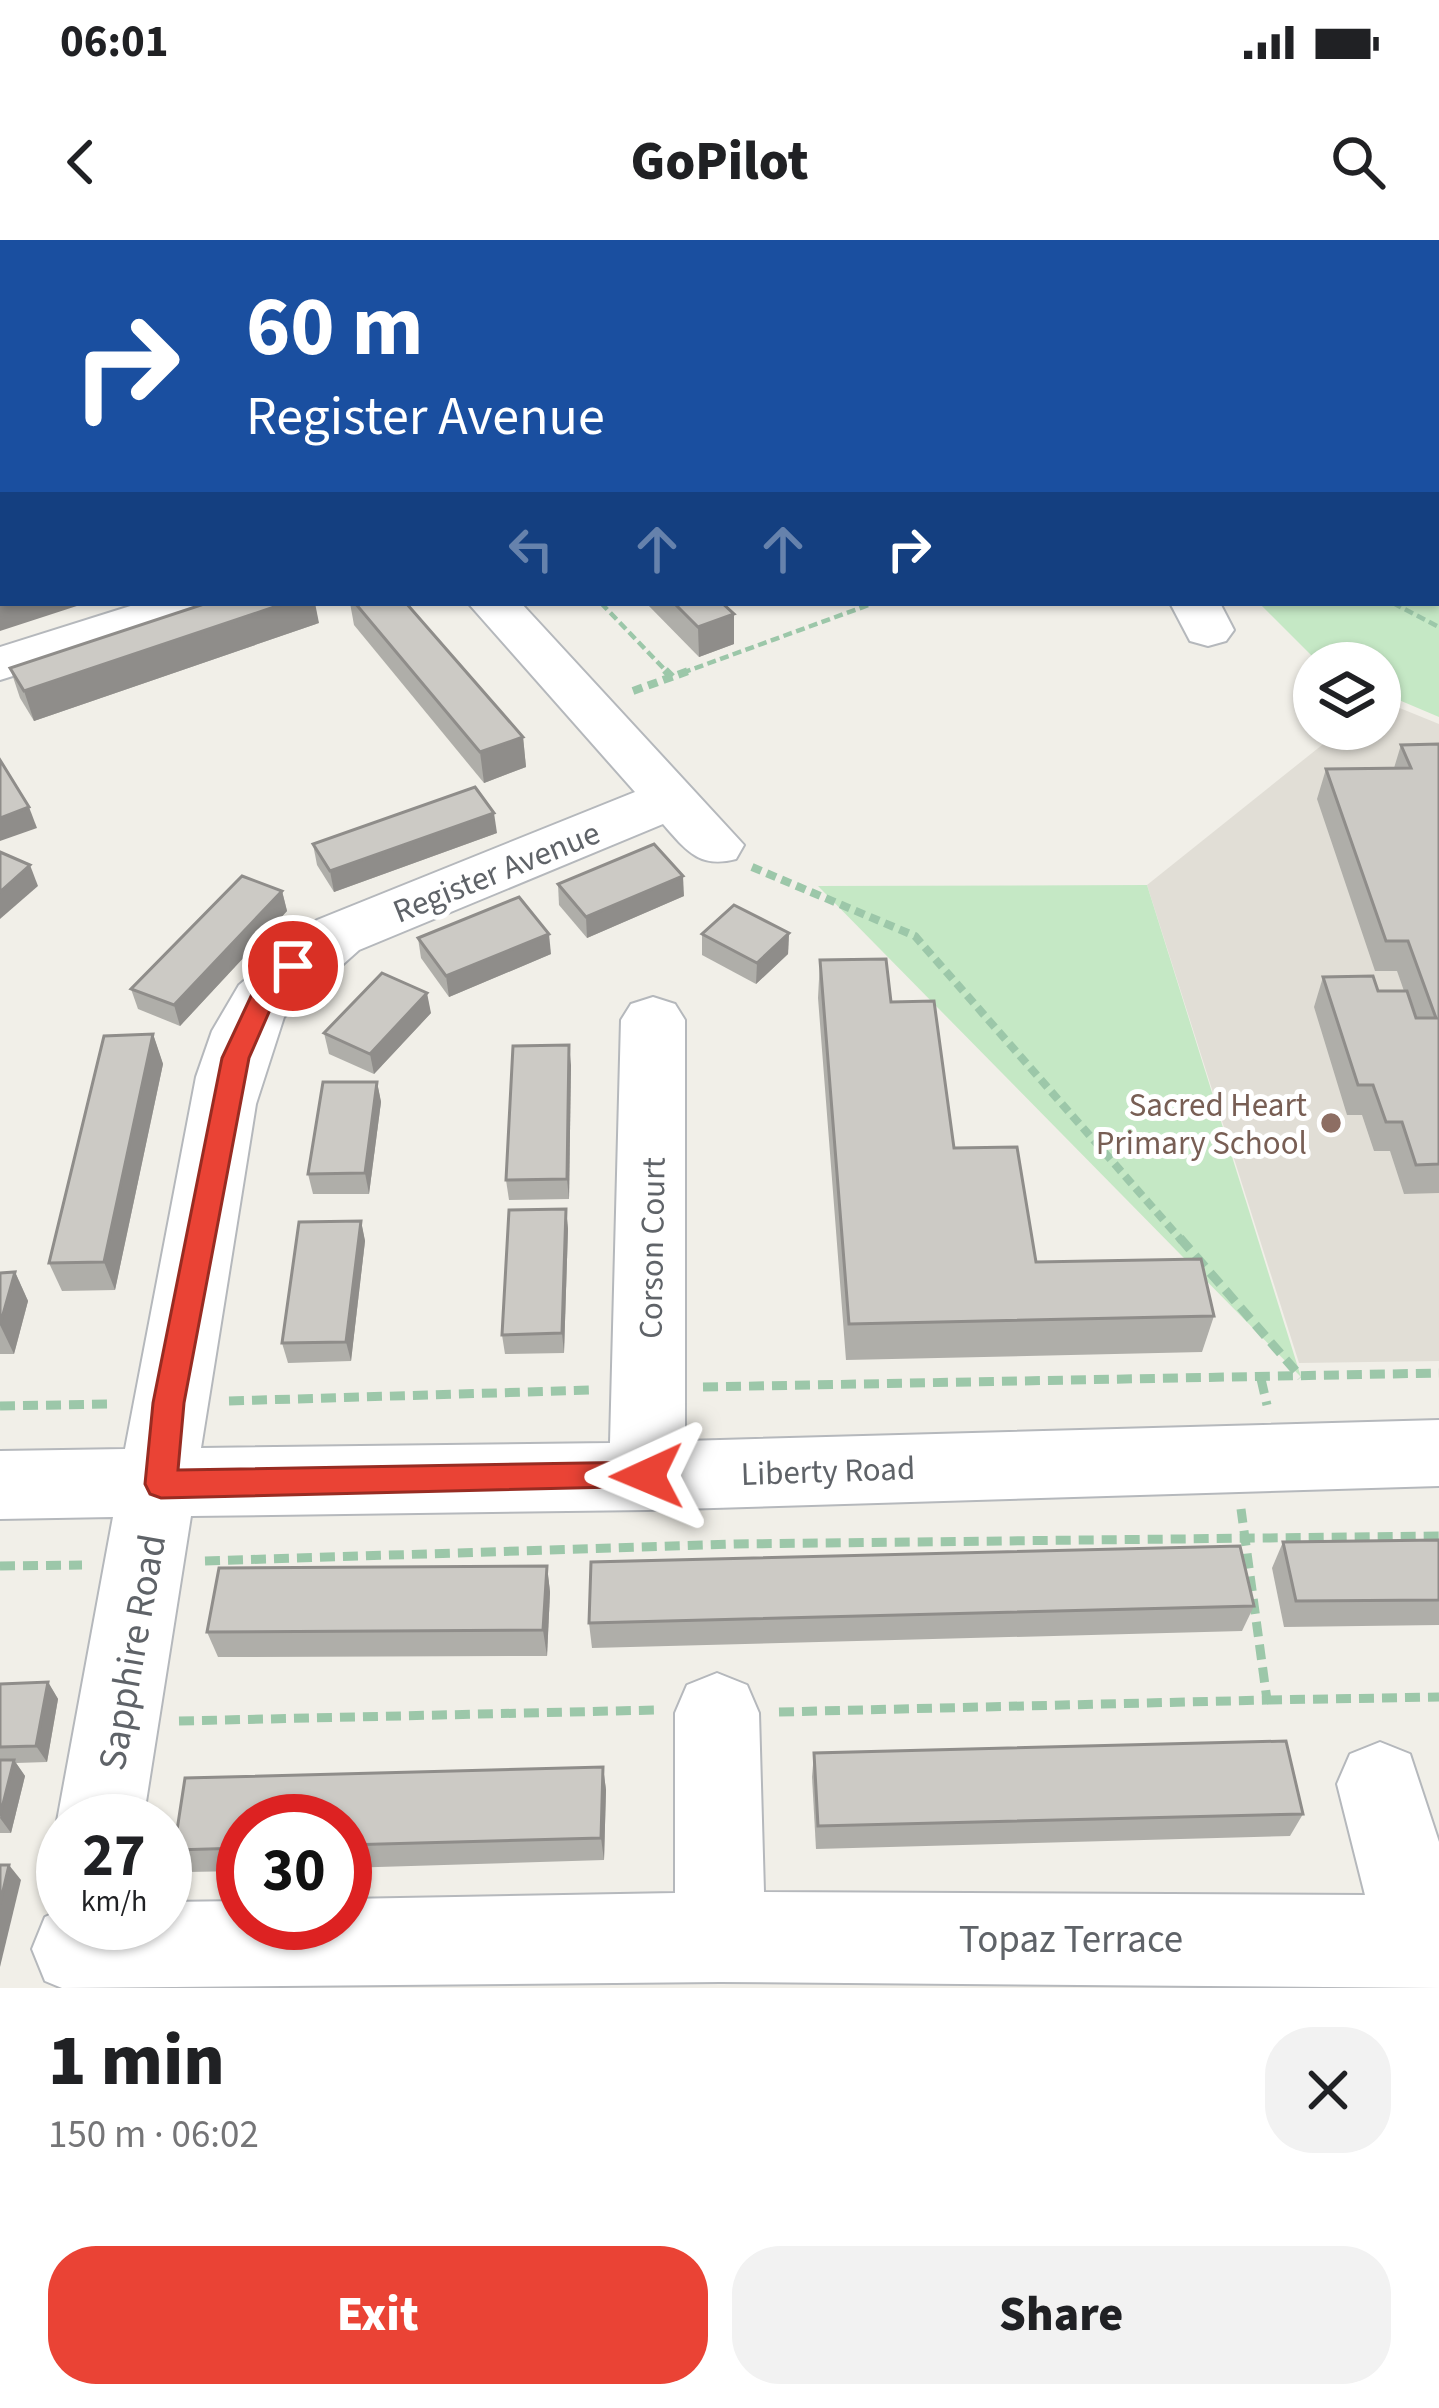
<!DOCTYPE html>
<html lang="en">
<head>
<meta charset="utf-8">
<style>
  body { margin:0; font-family:"Source Sans 3",sans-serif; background:#f2f2f2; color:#202124; height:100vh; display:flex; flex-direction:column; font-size:45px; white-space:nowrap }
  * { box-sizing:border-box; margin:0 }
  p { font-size:39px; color:#757577 }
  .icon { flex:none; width:66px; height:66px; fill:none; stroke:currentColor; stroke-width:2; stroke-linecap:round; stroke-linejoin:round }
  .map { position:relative; height:1748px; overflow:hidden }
  .sheet { display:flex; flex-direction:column; background:#fff; flex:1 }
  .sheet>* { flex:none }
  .top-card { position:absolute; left:0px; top:0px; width:1440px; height:366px; box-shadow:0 3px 9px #0004; background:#1a4fa0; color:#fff; overflow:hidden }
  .tools { position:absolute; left:1293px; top:402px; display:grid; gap:24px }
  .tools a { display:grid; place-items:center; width:108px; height:108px; border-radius:50%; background:#fff; box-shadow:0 3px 9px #0004; font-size:60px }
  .speed { position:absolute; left:36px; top:1554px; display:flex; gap:24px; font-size:60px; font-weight:700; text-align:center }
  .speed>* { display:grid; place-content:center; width:156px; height:156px; border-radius:50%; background:#fff; box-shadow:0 3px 9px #0004; line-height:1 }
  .speed small { font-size:30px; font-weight:400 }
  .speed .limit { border:18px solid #d22; background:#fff; color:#111 }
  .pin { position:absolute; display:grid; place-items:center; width:102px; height:102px; color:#fff; margin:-51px; border:6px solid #fff; border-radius:50%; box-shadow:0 3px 12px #0007 }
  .me { position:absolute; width:132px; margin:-66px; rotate:269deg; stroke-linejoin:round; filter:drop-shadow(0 0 9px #0008) }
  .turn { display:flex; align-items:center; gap:42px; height:252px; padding:0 48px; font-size:54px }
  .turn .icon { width:156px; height:156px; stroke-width:2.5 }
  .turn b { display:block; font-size:84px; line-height:102px }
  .lanes { display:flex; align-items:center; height:114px; padding:0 48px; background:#0003; justify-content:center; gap:60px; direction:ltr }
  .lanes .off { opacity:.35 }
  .round { display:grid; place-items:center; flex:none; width:126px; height:126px; border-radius:48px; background:#f2f2f2 }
  .head { display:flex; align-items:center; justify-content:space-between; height:204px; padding:0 48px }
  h1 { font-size:72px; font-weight:800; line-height:90px }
  .cta { display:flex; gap:24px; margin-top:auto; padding:24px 48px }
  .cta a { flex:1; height:138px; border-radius:48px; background:#ea4335; color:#fff; font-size:48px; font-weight:800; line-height:138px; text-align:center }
  .cta a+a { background:#f2f2f2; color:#202124 }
  .status { display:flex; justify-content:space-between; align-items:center; height:84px; padding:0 60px; background:#fff; direction:ltr }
  .status svg { height:33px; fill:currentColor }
  header { display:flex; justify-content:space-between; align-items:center; height:156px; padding:0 48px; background:#fff; font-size:54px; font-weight:800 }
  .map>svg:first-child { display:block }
</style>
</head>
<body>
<div class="status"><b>06:01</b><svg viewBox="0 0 49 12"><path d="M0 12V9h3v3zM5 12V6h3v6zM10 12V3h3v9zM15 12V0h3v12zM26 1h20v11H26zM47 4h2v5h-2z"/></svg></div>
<header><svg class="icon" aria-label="back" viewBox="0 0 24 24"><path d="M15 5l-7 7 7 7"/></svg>GoPilot<svg class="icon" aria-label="search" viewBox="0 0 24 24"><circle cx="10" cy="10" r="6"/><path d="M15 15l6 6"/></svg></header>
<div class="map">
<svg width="1439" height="1748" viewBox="0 0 1439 1748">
  <rect width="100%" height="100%" fill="#f1efe8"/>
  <path fill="#e1ded6" d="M1380 460 1439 484V1121L1299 1123 1147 645 1342 489H1380Z"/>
  <g fill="#c5e8c5">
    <path d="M1214 0H1439V477L1380 452V423H1319L1259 363H1437V3Z"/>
    <path d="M1147 645 1301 1137 818 646Z"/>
  </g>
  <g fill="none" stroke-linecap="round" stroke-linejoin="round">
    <defs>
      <g id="minor">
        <path d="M499 0H544L546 3H501Z"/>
        <path d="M0 69 3 70V99L0 98Z"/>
        <path d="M140 363H217L210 374 0 440V407Z"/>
        <path d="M468 363H521L744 605 736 619C699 629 686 610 663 584L359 710 284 777 256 864 201 1208 610 1203 621 780 631 764 653 757 675 764 685 780V1201L1439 1180V1246L647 1270 191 1276 143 1581H63V1596L57 1581 113 1277 0 1279V1211L125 1209 196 837 212 791 239 745 317 680 635 552Z"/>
        <path d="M1170 363H1220L1234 390 1226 401 1208 406 1190 401Z"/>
        <path d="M717 1433 747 1445 759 1473 764 1652 1365 1655 1337 1544 1350 1514 1380 1502 1410 1514 1439 1602V1748L720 1742 62 1748 45 1741 32 1709 45 1677 63 1669V1683H165V1662L243 1661V1683H345V1659L675 1653V1473L687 1445Z"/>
      </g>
    </defs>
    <use href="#minor" stroke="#b5b8bc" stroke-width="4"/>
    <g stroke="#9cc7a9" stroke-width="4.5" stroke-dasharray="9 4.5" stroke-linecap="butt">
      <path d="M1387 0 1403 3"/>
      <path d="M1437 157 1439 163"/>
      <path d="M601 363 668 433"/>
      <path d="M1393 363 1439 387"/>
      <path d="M682 433 874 363"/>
    </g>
    <g stroke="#9cc7a9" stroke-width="8" stroke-dasharray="10 6" stroke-linecap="butt">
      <path d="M665 430 672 437"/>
      <path d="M633 451 691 430"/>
      <path d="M752 627 915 696 1182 1001"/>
    </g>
    <g stroke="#9cc7a9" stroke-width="9" stroke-dasharray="15 8" stroke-linecap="butt">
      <path d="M1180 998 1301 1137"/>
      <path d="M1261 1139 1267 1165"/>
      <path d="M703 1147 1439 1133"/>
      <path d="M229 1161 592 1150"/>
      <path d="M0 1166 112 1164"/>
      <path d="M205 1321 736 1304 1439 1296"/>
      <path d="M0 1326 82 1325"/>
      <path d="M1267 1460 1439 1457"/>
      <path d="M779 1472 1267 1460 1241 1269"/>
      <path d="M179 1481 656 1470"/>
    </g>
    <use href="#minor" fill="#fff" fill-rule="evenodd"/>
  </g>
  <g fill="#afaea9">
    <path d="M639 0H926L923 3H650Z"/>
    <path d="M350 363H406L523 497 526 527 484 543 354 385Z"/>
    <path d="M646 363H722L734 374V404L699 417Z"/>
    <path d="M319 383 34 481 20 458 10 428Z"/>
    <path d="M1439 504V953L1404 954 1390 911H1374L1362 875H1347L1314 767 1323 737 1378 751H1404L1397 731H1375L1317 559 1326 529 1394 528 1401 505Z"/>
    <path d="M497 593 334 652 317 625 313 604Z"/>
    <path d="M558 644 684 656 587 698 559 665Z"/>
    <path d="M282 651 287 671 180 786 138 769 131 749Z"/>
    <path d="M789 693 788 714 756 744 702 715V694Z"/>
    <path d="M418 698 551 714 449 757 421 718Z"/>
    <path d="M820 720 891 762 954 908 1036 1022 1214 1076 1202 1112 846 1120 818 758Z"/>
    <path d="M431 773 374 834 329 814 324 793Z"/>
    <path d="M153 794 163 824 115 1050 62 1051 49 1023Z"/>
    <path d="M571 825 569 959 509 960 506 940Z"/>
    <path d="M377 842 381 862 369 954H313L308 934Z"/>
    <path d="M566 969 568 989 564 1113 505 1114 502 1095Z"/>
    <path d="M361 981 365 1001 351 1121 288 1123 282 1103Z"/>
    <path d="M15 1032 28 1061 14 1114H0V1033Z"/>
    <path d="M1439 1300V1385L1284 1387 1272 1328 1283 1302Z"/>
    <path d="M547 1326 550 1352 547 1416 218 1417 207 1392Z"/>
    <path d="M1254 1366 1242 1391 592 1408 589 1383Z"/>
    <path d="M48 1442 58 1459 47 1522 16 1523 25 1536 11 1593H0V1444Z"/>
    <path d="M814 1513 1303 1574 1290 1596 816 1609 812 1537Z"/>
    <path d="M603 1527 606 1550 604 1620 345 1628V1581H243V1631L186 1632 174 1610 185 1538Z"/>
  </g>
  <g fill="#8f8d8a">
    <path d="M181 0H289L278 3H169Z"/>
    <path d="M766 0H807L804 3H766Z"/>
    <path d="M891 0H926L923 3H888Z"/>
    <path d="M1035 0H1060L1057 3H1032Z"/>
    <path d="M3 121V142L0 143V122Z"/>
    <path d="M3 357V363H86L0 391V358Z"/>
    <path d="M286 363H315L319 383 34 481 24 451Z"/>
    <path d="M734 374V404L699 417 698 387Z"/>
    <path d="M523 497 526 527 484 543 480 512Z"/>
    <path d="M29 567 37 588 0 601V578Z"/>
    <path d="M494 573 497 593 334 652 330 631Z"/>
    <path d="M30 625 38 646 0 679V652Z"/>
    <path d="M683 636 684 656 587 698 586 677Z"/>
    <path d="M282 651 287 671 180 786 174 765Z"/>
    <path d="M789 693 788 714 756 744 757 723Z"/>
    <path d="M549 694 551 714 449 757 446 736Z"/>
    <path d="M427 753 431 773 374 834 370 814Z"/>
    <path d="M153 794 163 824 115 1050 104 1022Z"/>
    <path d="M569 805 571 825 569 959 567 939Z"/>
    <path d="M377 842 381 862 369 954 365 933Z"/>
    <path d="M566 969 568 989 564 1113 562 1093Z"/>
    <path d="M361 981 365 1001 351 1121 346 1102Z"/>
    <path d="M15 1032 28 1061 14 1114 0 1085Z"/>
    <path d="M547 1326 550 1352 547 1416 543 1390Z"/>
    <path d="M48 1442 58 1459 47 1522 36 1506Z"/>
    <path d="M14 1520 25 1536 11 1593 0 1578Z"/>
    <path d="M603 1527 606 1550 604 1620 601 1598Z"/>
    <path d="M9 1625 21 1640 0 1727V1664Z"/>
  </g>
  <g fill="#cccac5" stroke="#8f8d8a" stroke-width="3">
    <path d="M26 0H61L64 3H28Z"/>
    <path d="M115 0H181L169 3H104Z"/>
    <path d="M390 0H431L435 3H379Z"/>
    <path d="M480 0H508L515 3H473Z"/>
    <path d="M798 0H891L888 3H794Z"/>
    <path d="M936 0H1035L1032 3H932Z"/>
    <path d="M3 102V121L0 122V103Z"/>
    <path d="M3 332V357L0 358V333Z"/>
    <path d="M207 363H286L24 451 10 428Z"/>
    <path d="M355 363H406L523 497 480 512Z"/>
    <path d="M674 363H722L734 374 698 387Z"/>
    <path d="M1439 504V924L1416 925 1402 882H1386L1373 845H1358L1323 737 1373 736 1378 751H1407L1416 778H1436L1408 701H1386L1326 529 1411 528 1401 505Z"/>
    <path d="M0 520 29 567 0 578Z"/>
    <path d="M475 547 494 573 330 631 313 604Z"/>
    <path d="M654 604 683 636 586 677 558 644Z"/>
    <path d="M0 612 30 625 0 652Z"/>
    <path d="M242 636 282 651 174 765 131 749Z"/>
    <path d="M519 657 549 694 446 736 418 698Z"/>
    <path d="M734 665 789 693 757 723 702 694Z"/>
    <path d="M886 719 891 762 934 761 954 908 1017 907 1036 1022 1201 1019 1214 1076 849 1084 820 720Z"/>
    <path d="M382 733 427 753 370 814 324 793Z"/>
    <path d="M153 794 104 1022 49 1023 104 796Z"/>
    <path d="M569 805 567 939 506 940 513 806Z"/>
    <path d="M323 842H377L365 933 308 934Z"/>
    <path d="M566 969 562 1093 502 1095 509 970Z"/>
    <path d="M361 981 346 1102 282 1103 299 982Z"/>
    <path d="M15 1032 0 1085V1033Z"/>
    <path d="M1439 1300V1360L1296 1361 1283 1302Z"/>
    <path d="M1240 1306 1254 1366 589 1383 591 1322Z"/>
    <path d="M547 1326 543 1390 207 1392 219 1328Z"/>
    <path d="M48 1442 36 1506 0 1507V1444Z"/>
    <path d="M1286 1501 1303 1574 818 1586 814 1513Z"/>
    <path d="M0 1520H14L0 1576Z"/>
    <path d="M603 1527 601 1598 345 1605V1581H243V1608L174 1610 185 1538Z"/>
    <path d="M0 1625H9L0 1664Z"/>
  </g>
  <path fill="#ea4335" stroke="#982c22" stroke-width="3" d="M293 717 306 726 273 763 249 818 184 1163 178 1230 647 1222 658 1226 663 1236 658 1246 161 1258 150 1254 145 1244 153 1163 222 818 253 752Z"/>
  <circle fill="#8d6e63" stroke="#fff" stroke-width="4.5" cx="1331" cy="883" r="12"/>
  <g text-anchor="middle" stroke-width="10" stroke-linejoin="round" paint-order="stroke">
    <g font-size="33" fill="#5f6368" stroke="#fff">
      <text transform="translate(496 631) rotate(-22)" y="12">Register Avenue</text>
      <text transform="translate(651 1008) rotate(-89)" y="12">Corson Court</text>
      <text transform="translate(828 1230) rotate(-2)" y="12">Liberty Road</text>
    </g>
    <g font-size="33" fill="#785e54" stroke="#fff" text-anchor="end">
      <text x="1307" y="876">Sacred Heart<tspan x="1307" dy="38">Primary School</tspan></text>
    </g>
    <g font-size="39" fill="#5f6368" stroke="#fff">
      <text transform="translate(131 1412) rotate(-80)" y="14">Sapphire Road</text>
      <text x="1071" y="1712">Topaz Terrace</text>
    </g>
  </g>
</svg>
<div class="tools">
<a><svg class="icon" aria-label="layers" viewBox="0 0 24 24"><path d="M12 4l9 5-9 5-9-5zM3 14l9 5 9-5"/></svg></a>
</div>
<div class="speed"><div>27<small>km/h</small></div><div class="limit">30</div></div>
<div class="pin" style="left:293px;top:726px;background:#d93025"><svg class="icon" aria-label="arrive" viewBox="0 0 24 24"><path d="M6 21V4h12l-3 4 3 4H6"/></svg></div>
<svg class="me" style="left:647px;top:1236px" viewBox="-20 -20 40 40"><path d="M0-17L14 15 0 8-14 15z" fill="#ea4335" stroke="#fff" stroke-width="4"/></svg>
<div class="top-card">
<div class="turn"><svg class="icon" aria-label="right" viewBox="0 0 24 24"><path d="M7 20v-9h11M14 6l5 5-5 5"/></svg><div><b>60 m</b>Register Avenue</div></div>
<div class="lanes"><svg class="icon off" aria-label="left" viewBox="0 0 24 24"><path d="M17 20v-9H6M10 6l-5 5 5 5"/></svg><svg class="icon off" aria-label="ahead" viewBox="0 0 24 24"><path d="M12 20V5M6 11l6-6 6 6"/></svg><svg class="icon off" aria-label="ahead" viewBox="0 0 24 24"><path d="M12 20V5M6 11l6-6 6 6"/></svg><svg class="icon" aria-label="right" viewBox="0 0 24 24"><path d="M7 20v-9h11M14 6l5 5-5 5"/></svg></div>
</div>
</div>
<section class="sheet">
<div class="head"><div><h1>1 min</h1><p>150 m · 06:02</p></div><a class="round"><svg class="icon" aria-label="close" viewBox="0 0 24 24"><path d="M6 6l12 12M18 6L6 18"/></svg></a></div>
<div class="cta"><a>Exit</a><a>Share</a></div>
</section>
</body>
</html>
